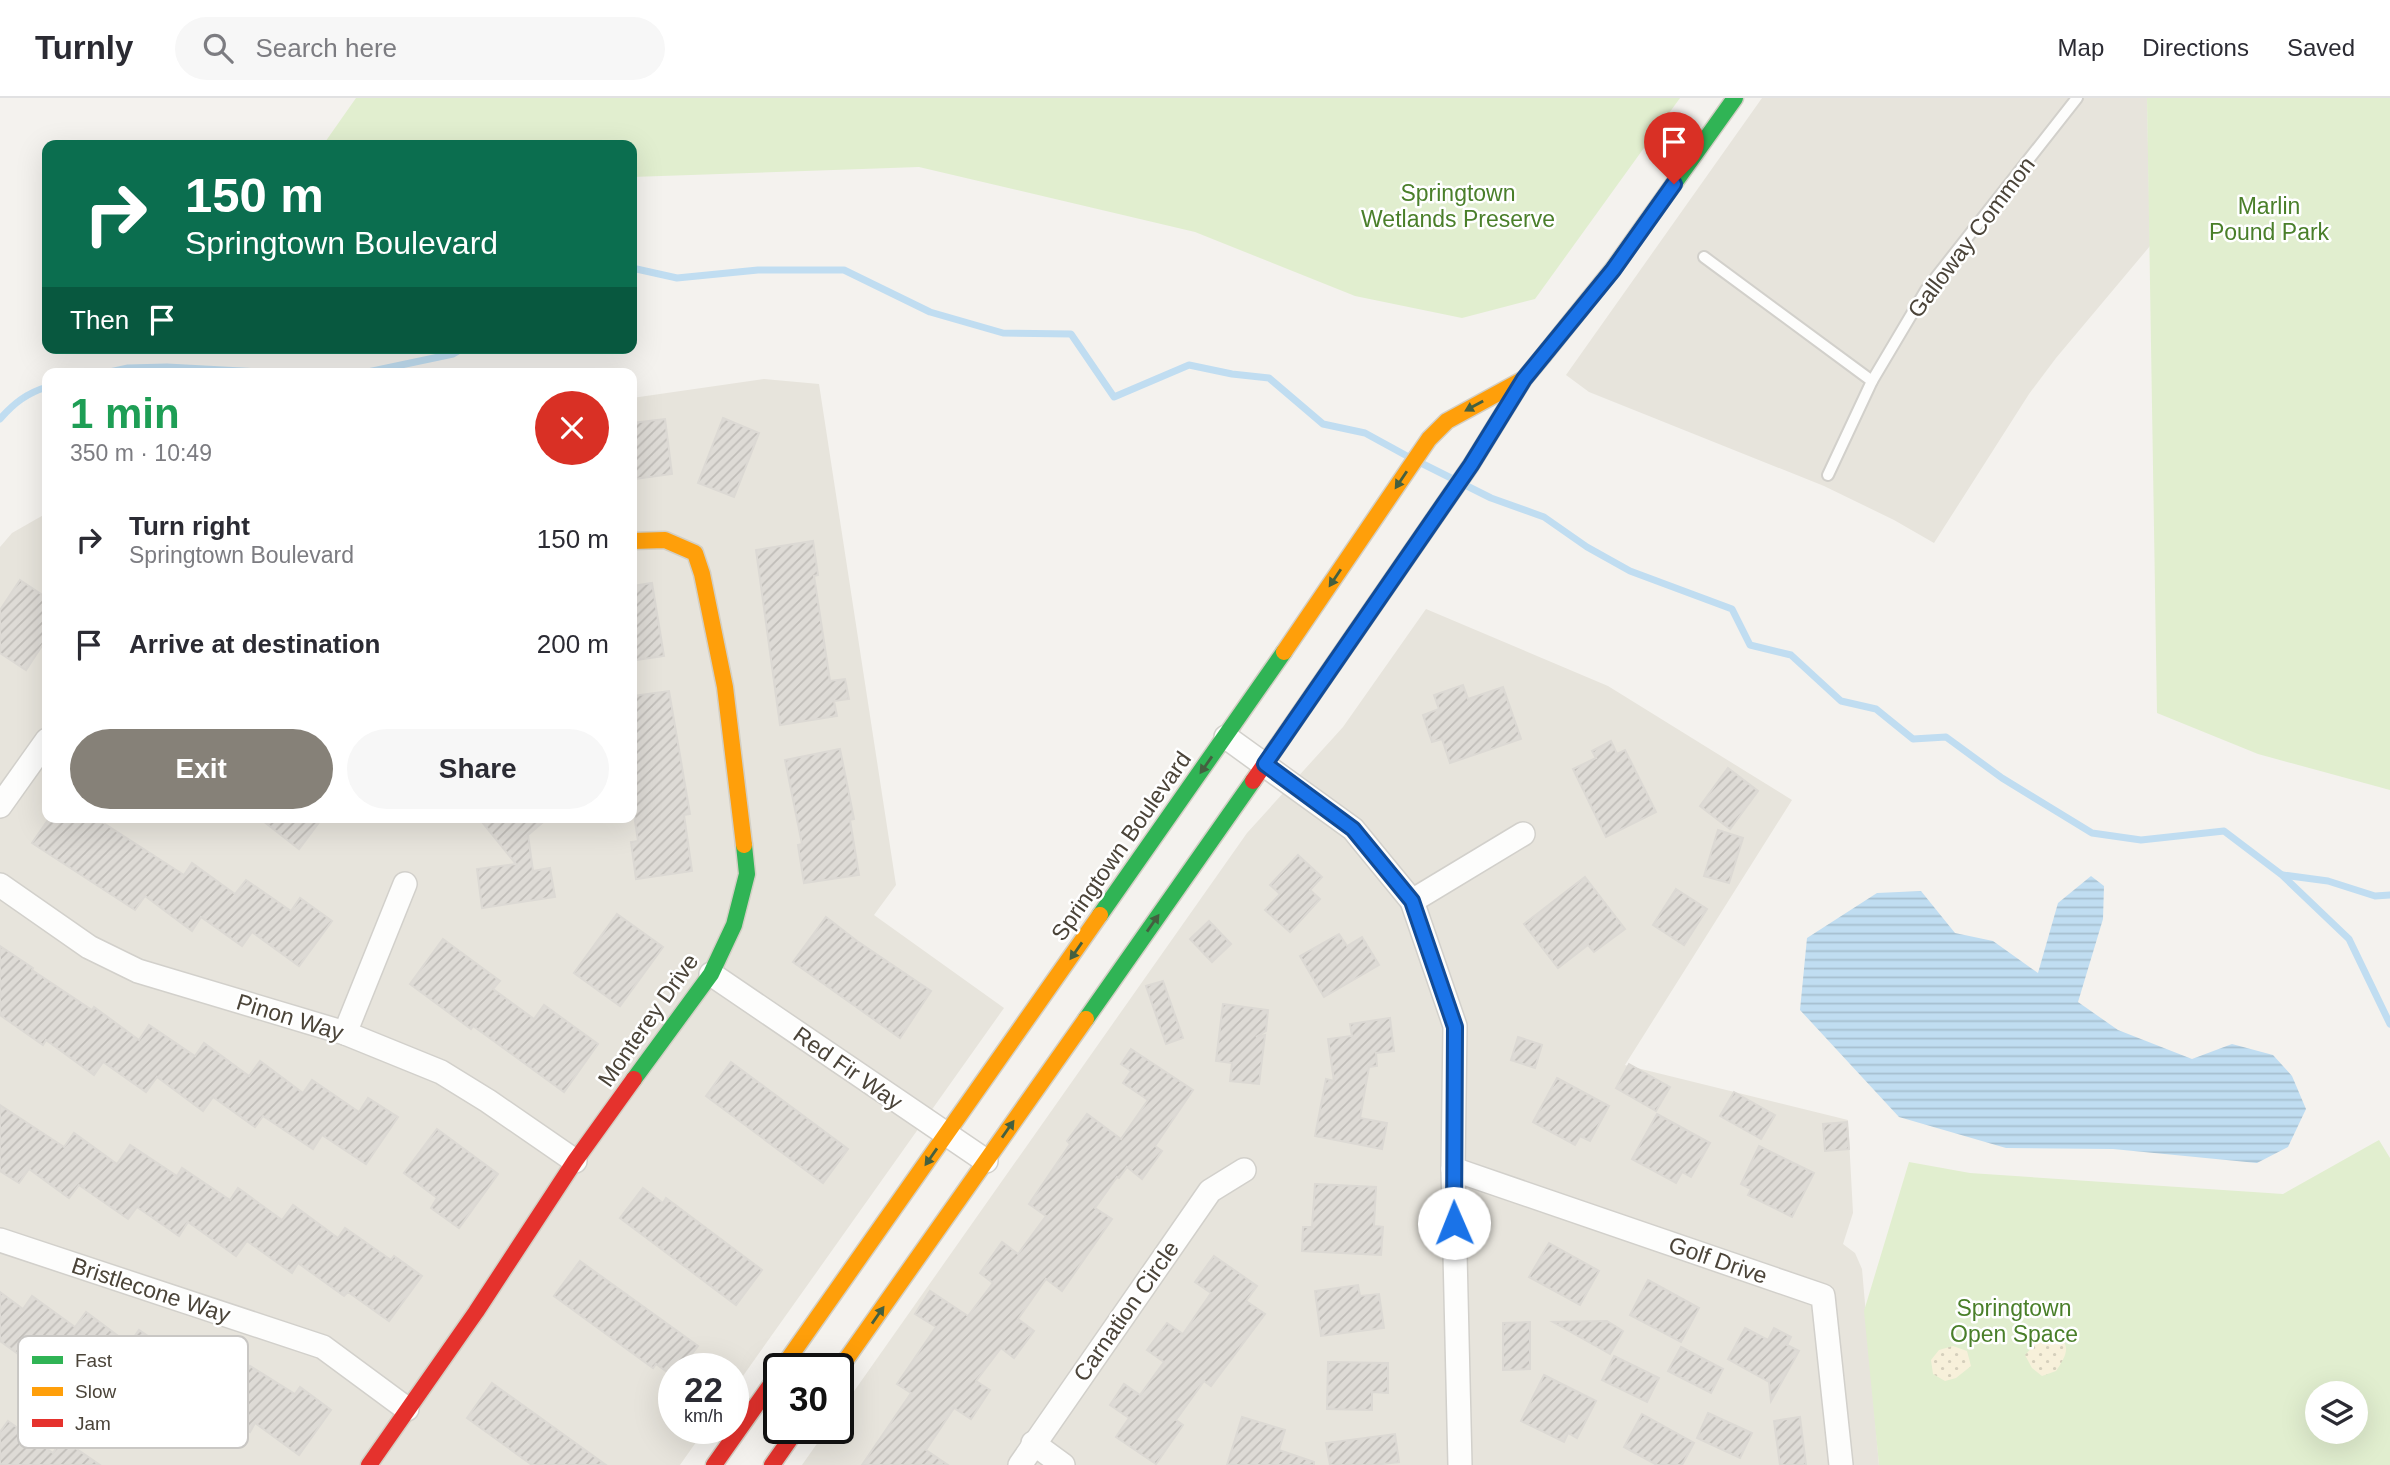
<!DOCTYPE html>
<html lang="en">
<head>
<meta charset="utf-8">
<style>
  body { margin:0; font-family:Helvetica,sans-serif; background:#f7f7f7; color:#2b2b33; height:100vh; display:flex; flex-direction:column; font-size:26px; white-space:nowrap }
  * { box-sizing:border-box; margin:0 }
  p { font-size:23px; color:#7c7c81 }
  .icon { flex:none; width:38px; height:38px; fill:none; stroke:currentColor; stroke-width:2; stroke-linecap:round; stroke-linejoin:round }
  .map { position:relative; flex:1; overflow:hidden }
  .side { position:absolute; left:42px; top:270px; width:595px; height:455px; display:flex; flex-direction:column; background:#fff; border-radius:14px; box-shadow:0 7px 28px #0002 }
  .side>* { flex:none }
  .top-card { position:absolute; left:42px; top:42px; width:595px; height:214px; border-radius:14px; box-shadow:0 7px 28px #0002; background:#0b6e4f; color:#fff; overflow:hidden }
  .fabs { position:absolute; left:2305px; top:1283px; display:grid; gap:14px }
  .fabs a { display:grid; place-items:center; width:63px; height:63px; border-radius:50%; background:#fff; box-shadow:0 7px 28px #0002; font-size:35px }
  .speed { position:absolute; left:658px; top:1255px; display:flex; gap:14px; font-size:35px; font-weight:700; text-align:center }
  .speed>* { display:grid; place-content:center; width:91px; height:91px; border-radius:50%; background:#fff; box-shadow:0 7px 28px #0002; line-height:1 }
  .speed small { font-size:18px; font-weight:400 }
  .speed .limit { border:4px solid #111; border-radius:10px; background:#fff; color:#111 }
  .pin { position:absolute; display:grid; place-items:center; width:60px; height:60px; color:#fff; margin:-72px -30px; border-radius:50% 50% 50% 0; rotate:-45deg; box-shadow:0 0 7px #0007 }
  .pin .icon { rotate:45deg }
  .me { position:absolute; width:77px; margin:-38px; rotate:359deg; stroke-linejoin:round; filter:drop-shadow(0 0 5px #0008) }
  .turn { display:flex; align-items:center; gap:24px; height:147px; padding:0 28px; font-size:32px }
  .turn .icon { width:91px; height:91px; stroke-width:2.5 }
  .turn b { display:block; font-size:49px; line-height:60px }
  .then { display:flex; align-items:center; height:66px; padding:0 28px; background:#0003; gap:14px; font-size:26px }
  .round { display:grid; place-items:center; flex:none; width:74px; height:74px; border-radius:37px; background:#f7f7f7 }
  .summary { display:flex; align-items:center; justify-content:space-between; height:119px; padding:0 28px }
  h1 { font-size:42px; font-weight:600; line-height:52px; color:#1e9e55 }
  .action { display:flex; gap:14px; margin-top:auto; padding:14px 28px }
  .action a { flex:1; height:80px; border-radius:42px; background:#868178; color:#fff; font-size:28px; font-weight:600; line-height:80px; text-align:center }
  .action a+a { background:#f7f7f7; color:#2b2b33 }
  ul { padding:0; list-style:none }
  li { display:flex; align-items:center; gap:21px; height:105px; padding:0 28px }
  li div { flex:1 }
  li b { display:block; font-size:26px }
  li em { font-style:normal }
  header { display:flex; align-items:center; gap:42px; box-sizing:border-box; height:98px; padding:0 35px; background:#fff; border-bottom:2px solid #e1e1e2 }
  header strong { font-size:33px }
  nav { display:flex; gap:38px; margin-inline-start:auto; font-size:24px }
  .search { width:490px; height:63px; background:#f7f7f7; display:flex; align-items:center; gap:18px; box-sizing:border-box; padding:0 24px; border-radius:38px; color:#7c7c81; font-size:26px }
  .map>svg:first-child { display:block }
</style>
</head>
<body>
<header>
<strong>Turnly</strong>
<div class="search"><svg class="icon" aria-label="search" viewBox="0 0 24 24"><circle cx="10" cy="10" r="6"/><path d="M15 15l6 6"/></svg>Search here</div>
<nav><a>Map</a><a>Directions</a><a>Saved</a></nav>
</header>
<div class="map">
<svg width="2390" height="1367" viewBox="0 0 2390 1367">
  <defs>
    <pattern id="sand-dots" width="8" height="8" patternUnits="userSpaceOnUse" patternTransform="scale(1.75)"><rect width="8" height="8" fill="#f7f0da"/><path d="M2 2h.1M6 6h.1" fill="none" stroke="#d5cfbc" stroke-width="1.8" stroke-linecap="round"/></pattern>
    <pattern id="water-rules" width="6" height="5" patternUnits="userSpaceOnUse" patternTransform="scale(1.75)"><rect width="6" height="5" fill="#c0ddf1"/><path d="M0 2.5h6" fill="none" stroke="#a6bfcf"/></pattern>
    <pattern id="building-hatch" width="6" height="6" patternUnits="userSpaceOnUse" patternTransform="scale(1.75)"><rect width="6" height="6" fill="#dedbd6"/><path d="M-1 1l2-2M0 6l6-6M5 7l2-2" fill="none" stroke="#c0bdb8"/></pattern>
  </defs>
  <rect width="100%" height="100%" fill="#f4f2ee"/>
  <g fill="#e7e4dc">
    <path d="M1762 0H2147L2150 148 2056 260 2029 296 1934 445 1894 422 1824 388 1589 294 1566 277Z"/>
    <path d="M764 281 819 286 896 787 874 817 1004 910 733 1292V1270H674V1330H706L680 1367H0V449L12 435 47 415V719H632V300Z"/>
    <path d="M1426 511 1608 588 1792 702 1625 967 1848 1022 1853 1115 1843 1146 1855 1155 1862 1171 1879 1367H802L828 1330H838V1316L1247 735 1343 629Z"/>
  </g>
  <g fill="#e1eecf" fill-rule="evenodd">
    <path d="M356 0H1680L1535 201 1462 220 1355 198 1195 134 919 69 632 79V47H323Z"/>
    <path d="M2147 0H2390V692L2258 656 2157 615Z"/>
    <path d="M2379 1042 2390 1060V1367H1879L1864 1213 1909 1064 1970 1075 2283 1096ZM2317 1295H2356V1334H2317Z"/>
  </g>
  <g fill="url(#sand-dots)">
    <path d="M2052 1234C2072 1246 2068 1255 2056 1273L2042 1278 2032 1270 2025 1257 2038 1243Z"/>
    <path d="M1953 1248 1967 1253 1971 1268 1956 1280 1945 1283 1933 1276 1931 1262 1939 1252Z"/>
  </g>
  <path fill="url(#water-rules)" d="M2091 778 2104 788 2103 821 2078 904 2118 932 2192 961 2232 946 2273 957 2292 978 2306 1011 2288 1049 2257 1065 2113 1051 2006 1050 1899 1019 1800 912 1807 840 1877 795 1921 793 1955 835 1993 843 2038 875 2058 805Z"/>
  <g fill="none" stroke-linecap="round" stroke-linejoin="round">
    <g stroke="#c0ddf1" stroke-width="7">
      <path d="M632 170 677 180 758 172H844L930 214 1003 235 1071 236 1114 299 1189 267 1232 276 1269 280 1323 326 1365 335 1407 358"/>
      <path d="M105 275 128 270 167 269 280 275"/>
      <path d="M363 275 453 256 463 250"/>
      <path d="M0 321C14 305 27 295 47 289"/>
      <path d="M1421 365 1451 380"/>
      <path d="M1465 387 1491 400 1544 419 1587 449 1630 473 1732 511 1750 547 1791 557 1841 603 1876 611 1913 641 1946 639 2002 680 2092 735 2141 742 2224 733 2282 777 2349 841 2390 926"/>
      <path d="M2283 777 2328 783 2375 798 2390 797"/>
    </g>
  </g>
  <g fill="url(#building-hatch)" stroke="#dcd9d4" stroke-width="2">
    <path d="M723 320 759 335 734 399 698 385Z"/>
    <path d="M665 321 672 376 634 381 632 325Z"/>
    <path d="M813 443 818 477 814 478 830 583 845 581 849 601 834 603 837 618 780 627 756 452Z"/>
    <path d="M20 482 47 500V540L26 572 0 555V512Z"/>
    <path d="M652 485 664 558 636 562 635 556H632V488Z"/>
    <path d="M1463 587 1468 601 1503 589 1521 641 1450 665 1442 641 1432 644 1423 617 1439 611 1434 597Z"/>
    <path d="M669 593 690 716 684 717 692 773 636 781 631 744 638 743 632 703V598Z"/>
    <path d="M1611 643 1617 656 1625 652 1656 714 1606 739 1573 671 1596 660 1592 653Z"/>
    <path d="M840 651 854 721 850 722 859 777 804 785 798 747 802 746 785 662Z"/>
    <path d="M1728 670 1758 693 1730 731 1700 708Z"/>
    <path d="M50 719H94L184 777 192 765 235 796 246 782 291 813 300 800 332 823 299 868 252 834 242 848 201 819 192 833 145 798 135 812 32 745Z"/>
    <path d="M258 719H323L299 751Z"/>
    <path d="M478 719H549L528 737 533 773 550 770 555 799 482 810 477 771 516 766Z"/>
    <path d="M1718 732 1743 740 1729 785 1704 778Z"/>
    <path d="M1298 757 1322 779 1310 792 1320 801 1290 834 1265 812 1280 796 1270 787Z"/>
    <path d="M1585 779 1625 831 1594 854 1588 847 1558 870 1524 826Z"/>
    <path d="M1676 791 1707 811 1684 847 1653 827Z"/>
    <path d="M617 816 663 849 620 908 574 875Z"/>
    <path d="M826 819 857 843 931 893 900 940 793 864Z"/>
    <path d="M1209 823 1231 846 1212 864 1190 841Z"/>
    <path d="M1339 836 1347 848 1362 839 1379 867 1324 899 1300 858Z"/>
    <path d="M443 841 500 883 493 891 534 921 544 907 598 946 564 994 473 928 471 931 410 886Z"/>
    <path d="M0 848 33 870 32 872 92 912 94 909 139 942 149 927 195 958 204 945 249 978 260 963 303 995 312 982 359 1014 368 1000 398 1019 366 1066 322 1037 313 1051 263 1018 255 1029 213 999 203 1013 157 979 146 994 103 964 94 977 46 942 43 947 0 917Z"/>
    <path d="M1163 883 1183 940 1166 946 1146 888Z"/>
    <path d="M1223 906 1268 912 1266 933 1256 939 1265 937 1259 986 1230 983 1232 965 1216 963Z"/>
    <path d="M1390 920 1394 953 1376 955 1377 968 1369 969 1360 1020 1387 1025 1382 1051 1315 1038 1326 981 1334 983 1328 941 1352 938 1350 926Z"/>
    <path d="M1518 939 1542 947 1535 970 1511 962Z"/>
    <path d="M1131 951 1193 992 1155 1048 1162 1053 1142 1081 1127 1069 1119 1080 1117 1079 1095 1110 1112 1121 1062 1193 1046 1181 1018 1221 1034 1233 1014 1260 1001 1250 976 1283 990 1292 971 1321 954 1310 926 1352 948 1367H862L911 1295 897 1286 936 1229 915 1216 930 1193 968 1218 993 1185 980 1175 1002 1144 1018 1156 1046 1118 1029 1106 1070 1046 1067 1043 1087 1016 1121 1041 1148 1002 1123 985 1131 973 1121 966Z"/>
    <path d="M731 964 848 1051 823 1085 706 998Z"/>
    <path d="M1629 966 1670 989 1656 1013 1616 990Z"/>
    <path d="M1557 980 1609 1008 1590 1043 1580 1038 1575 1047 1533 1024Z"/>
    <path d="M1734 994 1775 1017 1761 1041 1720 1018Z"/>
    <path d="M0 1007 64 1049 74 1035 117 1066 130 1047 177 1078 182 1070 230 1102 238 1090 282 1122 293 1107 338 1140 345 1130 391 1162 394 1158 422 1178 389 1223 348 1194 344 1198 298 1165 292 1175 247 1143 236 1158 188 1124 179 1138 137 1109 128 1121 79 1087 69 1100 29 1071 19 1085 0 1073Z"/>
    <path d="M1657 1016 1710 1045 1691 1079 1682 1074 1676 1085 1632 1061Z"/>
    <path d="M1847 1024 1849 1051 1825 1053 1823 1026Z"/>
    <path d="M437 1031 498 1076 459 1130 431 1110 437 1100 404 1075Z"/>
    <path d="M1759 1048 1814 1075 1792 1119 1748 1097 1751 1091 1741 1086Z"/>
    <path d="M1315 1086 1376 1089 1374 1128 1383 1129 1381 1157 1302 1153 1303 1129H1312Z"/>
    <path d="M643 1090 663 1105 666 1100 762 1172 736 1207 620 1120Z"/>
    <path d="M1549 1145 1599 1173 1580 1207 1529 1179Z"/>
    <path d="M1214 1158 1257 1188 1246 1203 1265 1216 1211 1288 1204 1283 1176 1322 1183 1327 1156 1366 1116 1339 1129 1320 1110 1307 1124 1286 1140 1297 1164 1264 1147 1252 1167 1225 1183 1236 1211 1195 1195 1184Z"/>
    <path d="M580 1163 698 1248 681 1270H674V1279L656 1266 653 1270 554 1198Z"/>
    <path d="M1648 1182 1699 1210 1681 1244 1630 1217Z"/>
    <path d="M1358 1187 1360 1198 1379 1196 1384 1230 1321 1238 1315 1193Z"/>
    <path d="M0 1194 23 1211 32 1198 75 1229 86 1214 129 1246 139 1232 171 1254 139 1301 90 1268 81 1280 39 1248 28 1263 0 1243Z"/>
    <path d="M1607 1223 1623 1233 1610 1256 1553 1224Z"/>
    <path d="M1530 1224V1271L1503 1272V1225Z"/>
    <path d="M1745 1230 1768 1242 1774 1230 1791 1239 1787 1247 1799 1253 1771 1303 1769 1284 1728 1261Z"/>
    <path d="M1681 1249 1723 1271 1711 1295 1668 1273Z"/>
    <path d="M1614 1258 1659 1280 1647 1304 1602 1282Z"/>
    <path d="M215 1260 244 1278 250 1268 295 1296 300 1289 331 1312 299 1357 255 1325 250 1334 222 1317 216 1328 192 1313 208 1288 201 1283Z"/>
    <path d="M1328 1264 1388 1265V1295L1372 1294V1312L1327 1311Z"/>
    <path d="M1544 1277 1596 1303 1577 1340 1568 1335 1564 1344 1521 1323Z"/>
    <path d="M492 1285 606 1367H532L467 1320Z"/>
    <path d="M1708 1315 1752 1335 1740 1360 1697 1340Z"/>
    <path d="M1642 1316 1694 1345 1682 1367H1657L1624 1349Z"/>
    <path d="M1242 1319 1285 1332 1279 1352 1314 1364V1367H1227Z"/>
    <path d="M1800 1319 1806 1367H1780L1774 1323Z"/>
    <path d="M8 1323 53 1355 62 1341 100 1367H0V1334Z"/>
    <path d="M1395 1336 1399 1364 1373 1367H1330L1326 1345Z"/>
  </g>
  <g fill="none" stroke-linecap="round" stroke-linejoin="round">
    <defs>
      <g id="lane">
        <path d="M1704 159 1872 283"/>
        <path d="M1828 377 1872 283 1926 192 2077 0"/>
      </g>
      <g id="street">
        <path d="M1226 639 1353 731 1412 803 1455 928 1453 1071 1460 1367"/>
        <path d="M0 708 47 642"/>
        <path d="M0 787 89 849 138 873 345 935 441 974 488 1003 575 1063"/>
        <path d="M1412 803 1523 736"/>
        <path d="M711 876 986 1063"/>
        <path d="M345 935 405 786"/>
        <path d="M1453 1071 1823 1198 1841 1367"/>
        <path d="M0 1142 323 1249 407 1311"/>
        <path d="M1033 1345 1063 1367"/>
        <path d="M1020 1367 1210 1093 1244 1072"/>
      </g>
      <g id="fast">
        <path d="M1543 258 1613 171 1735 0"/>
        <path d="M1100 817 1284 554"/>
        <path d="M1086 921 1253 683"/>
        <path d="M634 981 711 876 734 827 747 776 744 747"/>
      </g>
      <g id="slow">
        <path d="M632 443 665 442 695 455 702 476 725 589 744 747"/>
        <path d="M1284 554 1429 341 1447 323 1522 282"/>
        <path d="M782 1270 1100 817"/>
        <path d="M838 1273 1086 921"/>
      </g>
      <g id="jam">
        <path d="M1253 683 1471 367 1524 281 1543 258"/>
        <path d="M369 1367 476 1214 575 1063 634 981"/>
        <path d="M714 1367 779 1275"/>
        <path d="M772 1367 798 1330"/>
      </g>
    </defs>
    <use href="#lane" stroke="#d2d0cb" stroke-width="14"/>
    <use href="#street" stroke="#d2d0cb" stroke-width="26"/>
    <use href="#fast" stroke="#d3cfc5" stroke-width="19"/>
    <use href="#slow" stroke="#d3cfc5" stroke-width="19"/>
    <use href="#jam" stroke="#d3cfc5" stroke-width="19"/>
    <use href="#lane" stroke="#fdfdfc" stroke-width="10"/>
    <use href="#street" stroke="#fdfdfc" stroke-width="23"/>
    <use href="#fast" stroke="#30b455" stroke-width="16"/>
    <use href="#slow" stroke="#ff9f0a" stroke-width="16"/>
    <use href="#jam" stroke="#e5322d" stroke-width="16"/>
  </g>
  <defs><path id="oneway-solid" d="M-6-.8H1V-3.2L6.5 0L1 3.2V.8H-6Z" transform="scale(1.75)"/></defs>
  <g fill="#446040">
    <use href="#oneway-solid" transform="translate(1474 308) rotate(151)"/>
    <use href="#oneway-solid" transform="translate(1401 382) rotate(124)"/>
    <use href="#oneway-solid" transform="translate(1335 480) rotate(124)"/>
    <use href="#oneway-solid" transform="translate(1206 667) rotate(125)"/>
    <use href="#oneway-solid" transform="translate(1153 825) rotate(-55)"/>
    <use href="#oneway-solid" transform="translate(1076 853) rotate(125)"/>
    <use href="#oneway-solid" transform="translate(1008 1031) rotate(-55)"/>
    <use href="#oneway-solid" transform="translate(931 1059) rotate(125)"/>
    <use href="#oneway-solid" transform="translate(878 1217) rotate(-55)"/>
  </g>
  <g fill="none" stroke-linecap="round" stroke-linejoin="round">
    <defs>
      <path id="route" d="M1454 1125 1455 929 1412 803 1353 731 1265 666 1471 367 1524 281 1613 172 1674 86"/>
    </defs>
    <use href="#route" stroke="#114b97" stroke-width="18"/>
    <use href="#route" stroke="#1a73e8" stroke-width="12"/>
  </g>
  <g text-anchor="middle" stroke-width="5" stroke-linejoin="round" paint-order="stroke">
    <g font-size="23" fill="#4a7f2a" stroke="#fff">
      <text x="1458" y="103">Springtown<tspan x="1458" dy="26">Wetlands Preserve</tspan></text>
      <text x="2269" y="116">Marlin<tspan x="2269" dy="26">Pound Park</tspan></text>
      <text x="2014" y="1218">Springtown<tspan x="2014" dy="26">Open Space</tspan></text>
    </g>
    <g font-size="23" fill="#4b4439" stroke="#fff">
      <text transform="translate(1971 139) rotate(-53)" y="8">Galloway Common</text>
      <text transform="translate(1121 748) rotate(-55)" y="8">Springtown Boulevard</text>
      <text transform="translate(290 919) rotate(17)" y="8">Pinon Way</text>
      <text transform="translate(648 922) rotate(-55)" y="8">Monterey Drive</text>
      <text transform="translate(848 970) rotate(35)" y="8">Red Fir Way</text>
      <text transform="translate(1718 1162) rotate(19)" y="8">Golf Drive</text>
      <text transform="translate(151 1192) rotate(18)" y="8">Bristlecone Way</text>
      <text transform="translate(1126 1213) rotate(-55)" y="8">Carnation Circle</text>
    </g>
  </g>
  <rect x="18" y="1238" width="230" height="112" rx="10" fill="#fff" stroke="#c9c7c4" stroke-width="2"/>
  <rect x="32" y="1258" width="31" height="8" fill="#30b455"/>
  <rect x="32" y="1289" width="31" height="9" fill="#ff9f0a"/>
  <rect x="32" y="1321" width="31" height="8" fill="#e5322d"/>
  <g font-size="19" fill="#4b4439">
    <text x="75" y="1269">Fast</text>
    <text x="75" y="1300">Slow</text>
    <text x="75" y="1332">Jam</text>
  </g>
</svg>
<div class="fabs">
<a><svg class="icon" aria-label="layers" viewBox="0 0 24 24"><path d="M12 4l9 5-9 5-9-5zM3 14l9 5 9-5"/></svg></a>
</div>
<div class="speed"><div>22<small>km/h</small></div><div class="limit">30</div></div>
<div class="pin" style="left:1674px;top:86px;background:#d93025"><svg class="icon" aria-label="arrive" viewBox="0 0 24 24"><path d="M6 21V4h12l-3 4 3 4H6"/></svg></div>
<svg class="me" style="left:1454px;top:1125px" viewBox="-20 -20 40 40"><circle r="19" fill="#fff"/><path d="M0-13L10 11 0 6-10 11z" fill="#1a73e8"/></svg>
<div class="top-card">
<div class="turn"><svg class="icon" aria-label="right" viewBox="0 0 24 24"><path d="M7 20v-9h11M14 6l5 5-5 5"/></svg><div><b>150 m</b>Springtown Boulevard</div></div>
<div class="then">Then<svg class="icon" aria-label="arrive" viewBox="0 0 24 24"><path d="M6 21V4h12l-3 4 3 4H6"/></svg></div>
</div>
<section class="side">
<div class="summary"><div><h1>1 min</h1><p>350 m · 10:49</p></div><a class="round" style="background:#d93025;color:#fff"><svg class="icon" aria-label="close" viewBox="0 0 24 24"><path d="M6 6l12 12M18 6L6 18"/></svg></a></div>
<ul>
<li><svg class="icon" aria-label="right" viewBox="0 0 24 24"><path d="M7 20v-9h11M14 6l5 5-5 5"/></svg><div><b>Turn right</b><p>Springtown Boulevard</p></div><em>150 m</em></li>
<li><svg class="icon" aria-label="arrive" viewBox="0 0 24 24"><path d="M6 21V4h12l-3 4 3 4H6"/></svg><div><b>Arrive at destination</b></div><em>200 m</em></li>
</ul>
<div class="action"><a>Exit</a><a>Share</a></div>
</section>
</div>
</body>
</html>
